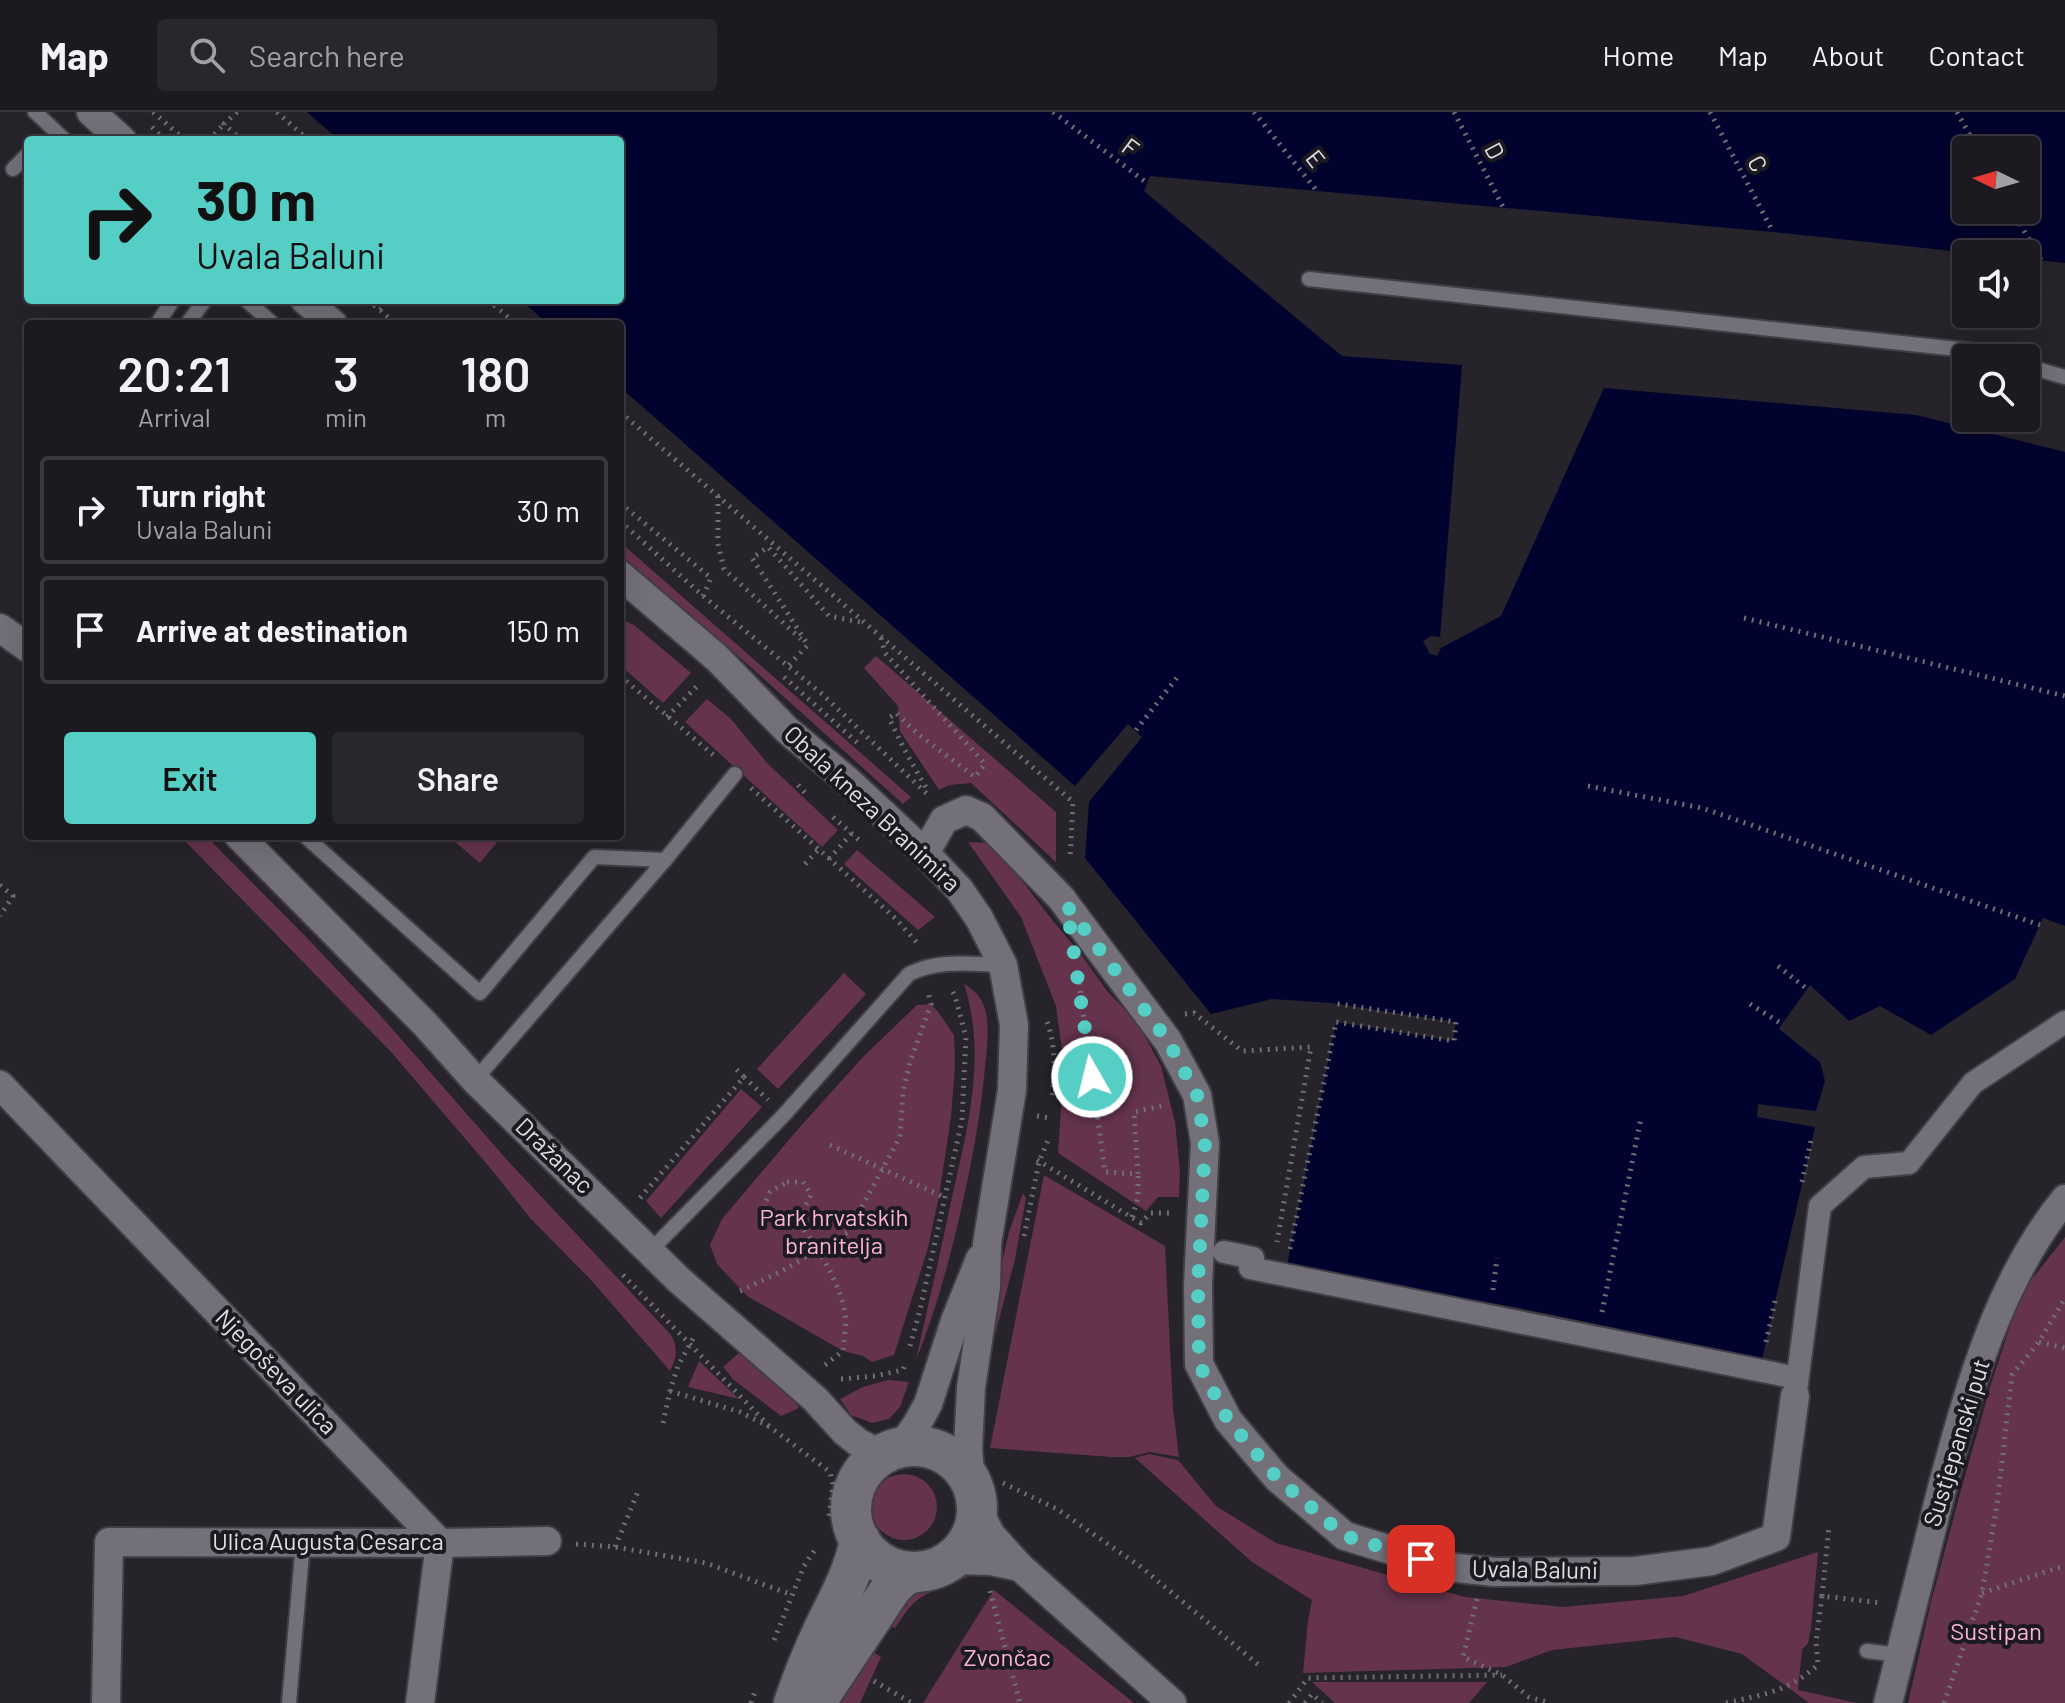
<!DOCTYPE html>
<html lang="en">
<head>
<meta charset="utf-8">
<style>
  body { margin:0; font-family:Barlow,sans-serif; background:#29272d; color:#f1f3f6; height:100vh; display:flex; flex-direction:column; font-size:30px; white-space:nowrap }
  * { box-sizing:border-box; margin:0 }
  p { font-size:26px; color:#a0a1a5 }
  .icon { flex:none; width:44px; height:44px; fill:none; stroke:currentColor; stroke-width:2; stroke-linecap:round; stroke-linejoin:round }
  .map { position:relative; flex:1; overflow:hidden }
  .drawer { position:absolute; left:24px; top:208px; width:600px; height:520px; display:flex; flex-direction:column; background:#1c1a20; border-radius:8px; box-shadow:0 8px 32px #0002,0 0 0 2px #3a383e }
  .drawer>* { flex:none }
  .top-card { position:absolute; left:24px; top:24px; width:600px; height:168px; border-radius:8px; box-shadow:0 8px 32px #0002,0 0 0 2px #3a383e; background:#55cec5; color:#111; overflow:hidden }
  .needle { width:52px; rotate:275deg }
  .buttons { position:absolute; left:1952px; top:24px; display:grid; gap:16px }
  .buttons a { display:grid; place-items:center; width:88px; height:88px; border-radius:8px; background:#1c1a20; box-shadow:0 8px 32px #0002,0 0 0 2px #3a383e; font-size:40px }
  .pin { position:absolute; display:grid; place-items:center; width:68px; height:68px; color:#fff; margin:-34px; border-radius:16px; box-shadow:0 4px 12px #0006 }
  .me { position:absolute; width:88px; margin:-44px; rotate:352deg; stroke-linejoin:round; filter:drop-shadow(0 0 6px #0008) }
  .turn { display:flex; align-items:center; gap:28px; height:168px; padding:0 40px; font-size:36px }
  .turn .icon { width:104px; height:104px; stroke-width:2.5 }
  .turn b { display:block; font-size:56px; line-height:68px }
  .eta { display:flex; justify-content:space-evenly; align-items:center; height:136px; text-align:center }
  .eta b { font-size:48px; font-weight:600; line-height:56px }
  .button { display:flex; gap:16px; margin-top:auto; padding:16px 40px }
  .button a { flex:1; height:92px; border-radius:8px; background:#55cec5; color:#111; font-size:32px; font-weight:600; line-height:92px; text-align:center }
  .button a+a { background:#29272d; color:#f1f3f6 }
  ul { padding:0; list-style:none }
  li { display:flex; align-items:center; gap:24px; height:108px; margin:0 16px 12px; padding:0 24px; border:4px solid #3a383e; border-radius:8px }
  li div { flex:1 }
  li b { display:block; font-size:30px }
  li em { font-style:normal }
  header { display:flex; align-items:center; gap:48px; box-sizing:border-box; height:112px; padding:0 40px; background:#1c1a20; border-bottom:2px solid #3a383e }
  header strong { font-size:38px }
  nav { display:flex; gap:44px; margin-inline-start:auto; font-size:28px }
  .search { width:560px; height:72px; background:#29272d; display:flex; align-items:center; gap:20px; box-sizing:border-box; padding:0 28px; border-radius:8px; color:#a0a1a5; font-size:30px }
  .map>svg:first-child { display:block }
</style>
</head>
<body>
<header>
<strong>Map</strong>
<div class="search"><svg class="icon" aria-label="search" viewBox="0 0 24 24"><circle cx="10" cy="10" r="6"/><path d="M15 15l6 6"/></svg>Search here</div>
<nav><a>Home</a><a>Map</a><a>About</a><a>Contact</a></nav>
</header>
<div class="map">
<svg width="2065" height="1591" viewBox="0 0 2065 1591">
  <rect width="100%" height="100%" fill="#26232a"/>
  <g fill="#65334d">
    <path d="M620 430 911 685 903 692 745 550 620 443Z"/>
    <path d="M620 507 634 513 691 561 663 591 620 553Z"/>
    <path d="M876 544 1056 700V750L971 671 949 673 939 678 900 619 898 594 864 556Z"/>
    <path d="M707 587 731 607 768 652 838 718 822 735 685 610Z"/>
    <path d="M180 724H206L309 828 380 903 508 1049 671 1223C678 1236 677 1245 670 1259L591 1168 531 1107 491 1057 392 941Z"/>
    <path d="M448 724H502L480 751Z"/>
    <path d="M968 730 993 731 1053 809 1080 841 1107 879 1137 910 1161 954 1175 1010 1180 1059 1179 1085H1158L1146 1099 1058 1041 1064 953 1056 894 1021 805Z"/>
    <path d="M857 738 935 805 918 818 844 752Z"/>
    <path d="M844 861 866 882 778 977 757 957Z"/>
    <path d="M964 872C974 878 980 883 984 894 990 910 987 938 985 955 981 1000 973 1044 963 1089 951 1143 937 1196 916 1248 928 1193 941 1139 952 1085 968 1015 987 942 964 872Z"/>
    <path d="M931 892 939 901 954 923 955 953 951 1005 939 1084 928 1136 894 1243 872 1250 863 1244 843 1239 747 1184 717 1152 710 1133 722 1107 798 1017 864 944 917 893Z"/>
    <path d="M741 977 762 995 661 1106 646 1089Z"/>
    <path d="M1044 1063 1165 1134 1173 1296 1179 1345 1150 1340 1129 1345H1112L990 1336Z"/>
    <path d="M1023 1081 1026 1086 1015 1147 986 1257 997 1172 1009 1120Z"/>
    <path d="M2065 1125V1591H1908L1930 1494 1961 1378 1992 1269 2021 1181Z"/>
    <path d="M741 1239 793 1287 799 1296 781 1304 734 1268 723 1255Z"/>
    <path d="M699 1249 739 1287 688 1275Z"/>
    <path d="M888 1268 909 1270 900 1295 889 1307 872 1311 851 1303 840 1287 863 1275Z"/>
    <path d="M1149 1342 1178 1348 1216 1394 1276 1431 1465 1485 1563 1495 1683 1484 1818 1440 1811 1516 1808 1531 1802 1538 1798 1578 1857 1591H1809L1742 1542 1675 1525 1552 1538 1506 1555 1303 1561 1308 1508 1312 1488 1252 1450 1135 1346Z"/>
    <circle cx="904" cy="1395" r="33"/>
    <path d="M970 1463C951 1475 926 1477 911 1494 905 1500 900 1509 895 1516L881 1509 908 1480 953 1465Z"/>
    <path d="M994 1478 1134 1591H923Z"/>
    <path d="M866 1535 881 1545 860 1591H830Z"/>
    <path d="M1312 1570H1487L1469 1591H1335Z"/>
  </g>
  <path fill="#00032e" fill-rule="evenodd" d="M307 0H2065V151L2026 147V142H1981L1773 120 1150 64 1144 79 1342 244 1462 253 1440 525 1431 524 1423 529 1430 542 1437 544 1441 536 1501 504 1604 276 1916 303 2065 340V814L2043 806 2015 867 1931 923 1880 894 1849 909 1810 873 1782 912 1779 917 1820 950 1825 969 1816 999 1758 992 1757 1005 1815 1015 1762 1247 1519 1196 1287 1154 1336 910 1453 929 1456 910 1332 891 1272 887 1211 902 1085 746 1089 690 1142 625 1128 612 1075 674 620 275V212H548L521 188H620V28H339ZM1966 38H2026V98H1966Z"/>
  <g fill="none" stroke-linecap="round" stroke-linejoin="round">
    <defs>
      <g id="service">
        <path d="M35 0 65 28"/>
        <path d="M13 57 28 42"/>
        <path d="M1309 167 1976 239 2000 246"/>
        <path d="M246 188 273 212"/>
        <path d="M157 212 173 188"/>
        <path d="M187 212 205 188"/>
        <path d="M2026 254 2065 265"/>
        <path d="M305 724 480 881 594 745 665 748"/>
        <path d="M475 968 665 748 735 662"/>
        <path d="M650 1139 783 1004 909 862C939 847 969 852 1003 853"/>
        <path d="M1867 1539 1899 1543"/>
        <path d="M289 1591 303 1430"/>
      </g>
      <g id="pedestrian">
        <path d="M1224 1140 1253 1146 1250 1156 1797 1266"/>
        <path d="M1796 1279 1820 1094 1864 1055 1909 1051 1973 971 2065 910"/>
      </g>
      <g id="minor">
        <path d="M91 0 122 28"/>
        <path d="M305 188 333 212"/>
        <path d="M620 463 717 546 787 618 848 669 925 741 959 777 979 806 1003 853 1014 913 1012 978 987 1132 986 1175 971 1276 968 1338 971 1369"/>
        <path d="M0 516 28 536"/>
        <path d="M239 724 425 912 475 968 679 1168 815 1287 845 1320 859 1331 871 1337 887 1340"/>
        <path d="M925 741 944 708 966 698 982 705 1061 786 1168 929 1197 983 1205 1031 1198 1173 1199 1252 1228 1308 1277 1366 1345 1424 1447 1455 1495 1460 1635 1459 1712 1449 1776 1425 1795 1284"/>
        <path d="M0 973 440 1431"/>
        <path d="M901 1335 917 1312 928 1292 955 1209 980 1147"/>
        <path d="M977 1396 991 1423 1020 1455 1172 1591"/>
        <path d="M951 1448 991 1449 1020 1455"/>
        <path d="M106 1591 109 1430 440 1431 547 1429"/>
        <path d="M420 1591 440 1431"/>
        <path d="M1888 1591C1906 1518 1924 1445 1943 1372 1970 1273 1999 1168 2065 1087"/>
      </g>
      <g id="secondary">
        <circle cx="914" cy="1397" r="63"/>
        <path d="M794 1591C803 1565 813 1540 825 1515 839 1486 854 1460 860 1428"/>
        <path d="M815 1591 892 1475 902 1465 913 1460"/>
      </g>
    </defs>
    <use href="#service" stroke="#413e45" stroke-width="18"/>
    <use href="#pedestrian" stroke="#413e45" stroke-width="26"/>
    <use href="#minor" stroke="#413e45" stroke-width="32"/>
    <use href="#secondary" stroke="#413e45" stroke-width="44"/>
    <g stroke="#716e74" stroke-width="5" stroke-dasharray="2 6" stroke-linecap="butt">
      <path d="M153 0 185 28"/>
      <path d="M237 0 224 12 242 28"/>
      <path d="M277 0 308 28"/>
      <path d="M1053 0 1147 71"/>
      <path d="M1254 0 1317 79"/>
      <path d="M1454 0 1503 95"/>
      <path d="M1710 0 1773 120"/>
      <path d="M1957 0 1978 38"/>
      <path d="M152 15 165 28"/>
      <path d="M209 28 224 12"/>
      <path d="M2012 98 2041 148"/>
      <path d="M368 188 396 212"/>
      <path d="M488 188 516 212"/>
      <path d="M380 198 390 188"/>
      <path d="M620 300 1073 690 1070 747"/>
      <path d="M718 384V432L724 457 801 527"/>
      <path d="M620 391 711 466 703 484"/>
      <path d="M620 409 703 484 822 582 927 682"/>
      <path d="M1744 506 2065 584"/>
      <path d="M881 526 885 541 985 652 975 665 919 623 896 601 889 606 904 637 928 679"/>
      <path d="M789 553 808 533 752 446 768 435 829 504 865 511"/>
      <path d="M620 564 717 646"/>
      <path d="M784 565 860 633"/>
      <path d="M667 605 699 572"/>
      <path d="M1136 618 1179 563"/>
      <path d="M798 673 806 682"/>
      <path d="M1588 674 1702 696 2040 813"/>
      <path d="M751 676 896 807 919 833"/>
      <path d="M833 705 859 728"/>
      <path d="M829 747 852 721"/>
      <path d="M805 752 819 737"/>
      <path d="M0 773 13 784 0 804"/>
      <path d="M1778 854 1807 877"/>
      <path d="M1078 863 1105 1060 1138 1062 1134 1000 1166 993"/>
      <path d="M1750 892 1782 912"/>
      <path d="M1185 902 1194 901 1242 939 1311 935 1277 1130"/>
      <path d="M1047 910C1056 934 1055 960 1052 985"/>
      <path d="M744 965 768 988"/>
      <path d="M1037 1004 1050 1006"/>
      <path d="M830 1033 946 1086"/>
      <path d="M1037 1048 1141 1111 1150 1101H1170"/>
      <path d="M787 1070H803L811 1082C806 1096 799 1103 785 1110L771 1106 764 1094 770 1080Z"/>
      <path d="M1802 1070 1812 1024"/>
      <path d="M640 1086 744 965 733 954"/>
      <path d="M795 1105C816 1134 838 1165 845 1201 847 1212 844 1227 843 1239L825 1253"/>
      <path d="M1132 1105 1138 1086V1062"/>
      <path d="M1024 1124 1039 1050 1048 1028"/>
      <path d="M1290 1137 1336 910 1454 929 1456 910 1332 891"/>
      <path d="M623 1163 770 1315"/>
      <path d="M1493 1178 1497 1146"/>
      <path d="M740 1179 780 1160 848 1120 900 1025 903 980 910 950 931 892 928 879"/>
      <path d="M1602 1200 1641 1006"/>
      <path d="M1766 1230 1776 1185"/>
      <path d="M2039 1230 2065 1236"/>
      <path d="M910 1234 920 1198 962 1008 966 925 955 884 951 877"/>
      <path d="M841 1267 875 1264 903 1258 904 1255"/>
      <path d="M670 1279 740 1300 770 1315 830 1360 833 1372 829 1405"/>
      <path d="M663 1311 670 1279 678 1254 695 1223"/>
      <path d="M1003 1371 1057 1397 1141 1455 1260 1554"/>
      <path d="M576 1432 615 1435 706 1451 792 1483"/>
      <path d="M615 1435 639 1377"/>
      <path d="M990 1479 1020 1591"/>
      <path d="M1982 1481 2057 1456 2065 1455"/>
      <path d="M1822 1484 1829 1415"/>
      <path d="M1477 1487 1463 1545 1502 1563 1529 1585 1550 1591"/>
      <path d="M774 1528 804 1454 816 1436"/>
      <path d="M874 1569 912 1591"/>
      <path d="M751 1591 755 1579"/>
      <path d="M1289 1591 1308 1566 1502 1563"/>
      <path d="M1305 1591 1312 1582 1322 1591"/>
      <path d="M1726 1591C1765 1582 1787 1580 1818 1553L1816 1530 1822 1484 1882 1491"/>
      <path d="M1944 1591 1982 1481 1997 1393 2012 1263 2039 1230 2065 1186"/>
    </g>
    <use href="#service" stroke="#737079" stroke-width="14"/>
    <use href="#pedestrian" stroke="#737079" stroke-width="22"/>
    <use href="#minor" stroke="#737079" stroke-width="28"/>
    <use href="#secondary" stroke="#737079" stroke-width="40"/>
  </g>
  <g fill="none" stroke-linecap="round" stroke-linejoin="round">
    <path stroke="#55cec5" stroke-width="14" stroke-dasharray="0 25.2" d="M1092 965 1067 794 1168 929 1197 983 1205 1031 1198 1173 1199 1252 1228 1308 1277 1366 1345 1424 1421 1447"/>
  </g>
  <g text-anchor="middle" stroke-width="8" stroke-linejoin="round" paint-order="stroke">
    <g font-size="24" fill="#e0dee3" stroke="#1c1a21">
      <text transform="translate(1130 36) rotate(37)" y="8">F</text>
      <text transform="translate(1494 39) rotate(62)" y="8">D</text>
      <text transform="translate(1315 47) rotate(52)" y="8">E</text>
      <text transform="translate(1757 52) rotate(62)" y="8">C</text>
      <text transform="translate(872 697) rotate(43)" y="8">Obala kneza Branimira</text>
      <text transform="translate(554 1044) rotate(44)" y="8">Dražanac</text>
      <text transform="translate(276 1260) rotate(46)" y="8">Njegoševa ulica</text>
      <text transform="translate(1957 1331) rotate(-73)" y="8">Sustjepanski put</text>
      <text x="328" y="1438">Ulica Augusta Cesarca</text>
      <text transform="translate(1535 1458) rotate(1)" y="8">Uvala Baluni</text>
    </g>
    <g font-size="24" fill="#fdb3d7" stroke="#1c1a21">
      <text x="834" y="1114">Park hrvatskih<tspan x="834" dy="28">branitelja</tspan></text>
      <text x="1996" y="1528">Sustipan</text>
      <text x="1007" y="1554">Zvončac</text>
    </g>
  </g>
</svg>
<div class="buttons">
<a><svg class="needle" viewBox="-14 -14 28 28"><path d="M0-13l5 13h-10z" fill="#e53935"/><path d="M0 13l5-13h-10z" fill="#a0a1a5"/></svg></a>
<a><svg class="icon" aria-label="sound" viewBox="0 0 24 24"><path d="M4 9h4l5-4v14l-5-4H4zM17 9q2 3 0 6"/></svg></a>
<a><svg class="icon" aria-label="search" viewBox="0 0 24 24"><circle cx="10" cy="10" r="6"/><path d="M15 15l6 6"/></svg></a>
</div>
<div class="pin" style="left:1421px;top:1447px;background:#d93025"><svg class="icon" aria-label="arrive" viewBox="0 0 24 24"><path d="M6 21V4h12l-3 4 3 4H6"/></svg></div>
<svg class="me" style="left:1092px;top:965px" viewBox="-20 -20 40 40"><circle r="17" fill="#55cec5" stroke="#fff" stroke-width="3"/><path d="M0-11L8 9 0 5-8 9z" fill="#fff"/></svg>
<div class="top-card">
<div class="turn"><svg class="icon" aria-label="right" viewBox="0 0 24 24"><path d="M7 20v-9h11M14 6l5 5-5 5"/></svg><div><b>30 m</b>Uvala Baluni</div></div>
</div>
<section class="drawer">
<div class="eta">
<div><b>20:21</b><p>Arrival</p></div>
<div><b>3</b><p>min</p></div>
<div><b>180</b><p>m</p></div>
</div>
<ul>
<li><svg class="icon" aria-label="right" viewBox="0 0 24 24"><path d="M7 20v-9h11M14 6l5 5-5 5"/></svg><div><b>Turn right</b><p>Uvala Baluni</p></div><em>30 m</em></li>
<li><svg class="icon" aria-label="arrive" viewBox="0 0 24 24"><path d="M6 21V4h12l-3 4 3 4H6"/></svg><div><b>Arrive at destination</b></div><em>150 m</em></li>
</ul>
<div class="button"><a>Exit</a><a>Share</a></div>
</section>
</div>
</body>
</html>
